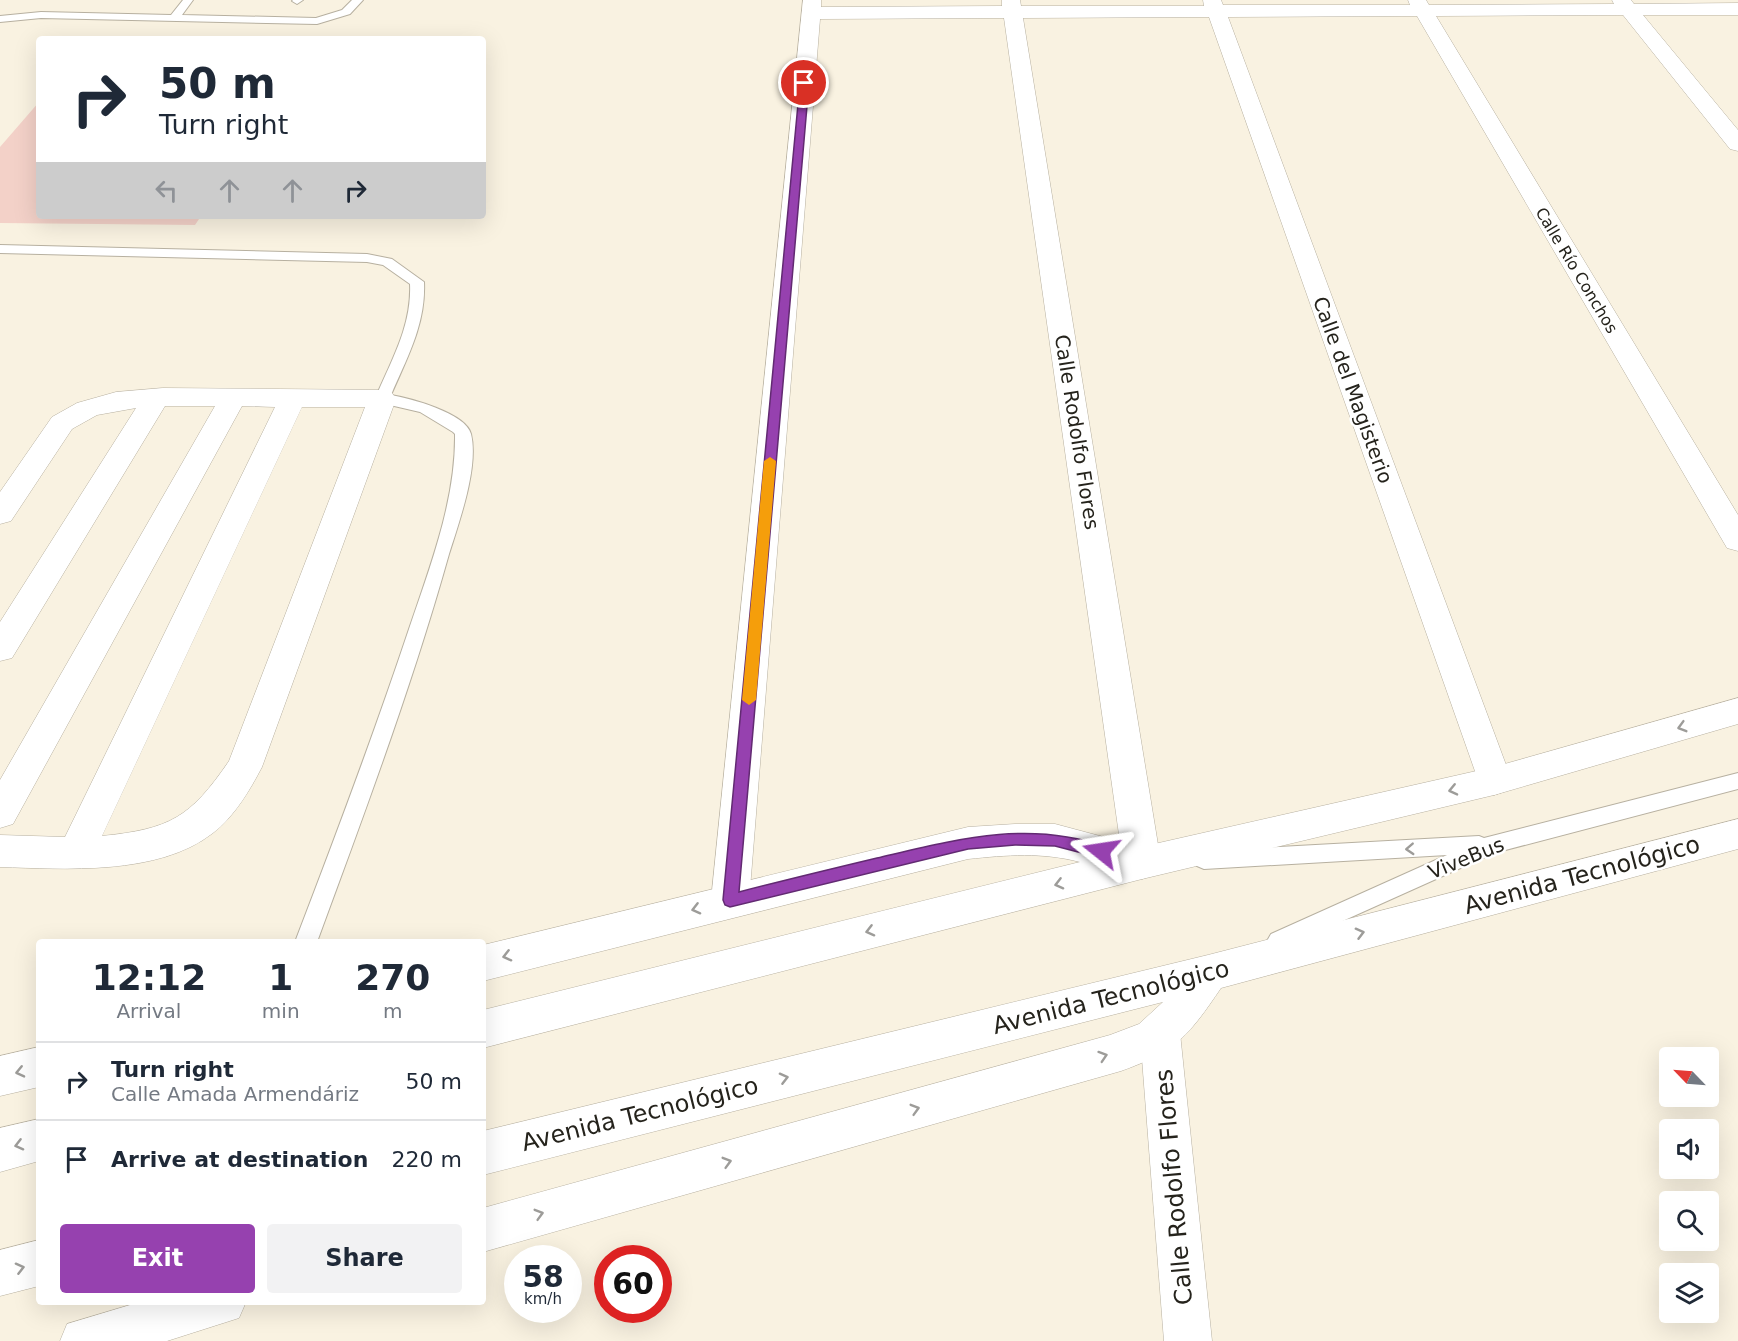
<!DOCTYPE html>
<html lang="en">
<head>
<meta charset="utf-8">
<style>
  body { margin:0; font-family:"DejaVu Sans",sans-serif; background:#f2f2f3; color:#1f2937; height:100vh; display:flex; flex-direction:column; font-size:22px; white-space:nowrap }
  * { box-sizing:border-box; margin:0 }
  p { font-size:20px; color:#747a83 }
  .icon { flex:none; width:33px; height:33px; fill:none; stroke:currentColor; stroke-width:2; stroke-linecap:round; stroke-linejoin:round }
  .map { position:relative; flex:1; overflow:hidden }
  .details { position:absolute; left:36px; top:939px; width:450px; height:366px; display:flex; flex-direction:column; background:#fff; border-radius:6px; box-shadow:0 6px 24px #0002 }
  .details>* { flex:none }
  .guide { position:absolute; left:36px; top:36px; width:450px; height:183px; border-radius:6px; box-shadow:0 6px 24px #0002; background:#fff; color:#1f2937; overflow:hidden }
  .needle { width:39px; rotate:295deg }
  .tools { position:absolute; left:1659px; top:1047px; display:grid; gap:12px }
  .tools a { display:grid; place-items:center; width:60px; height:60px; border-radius:6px; background:#fff; box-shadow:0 6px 24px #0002; font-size:30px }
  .speed { position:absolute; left:504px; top:1245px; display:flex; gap:12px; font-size:30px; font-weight:700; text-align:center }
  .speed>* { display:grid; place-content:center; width:78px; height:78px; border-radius:50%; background:#fff; box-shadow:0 6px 24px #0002; line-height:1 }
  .speed small { font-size:15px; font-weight:400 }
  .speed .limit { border:9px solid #d22; background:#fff; color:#111 }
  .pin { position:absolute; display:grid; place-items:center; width:51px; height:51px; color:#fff; margin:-26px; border:3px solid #fff; border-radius:50%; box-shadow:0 2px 6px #0007 }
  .me { position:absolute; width:66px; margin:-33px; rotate:285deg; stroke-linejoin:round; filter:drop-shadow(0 0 4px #0008) }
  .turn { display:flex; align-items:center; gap:21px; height:126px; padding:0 24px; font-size:27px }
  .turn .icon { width:78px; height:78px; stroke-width:2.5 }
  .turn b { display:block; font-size:42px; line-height:51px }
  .lanes { display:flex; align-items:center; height:57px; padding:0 24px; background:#0003; justify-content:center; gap:30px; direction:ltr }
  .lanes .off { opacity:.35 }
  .eta { display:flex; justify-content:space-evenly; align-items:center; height:102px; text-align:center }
  .eta b { font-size:36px; font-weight:600; line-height:42px }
  .action { display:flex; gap:12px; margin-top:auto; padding:12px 24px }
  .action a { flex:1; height:69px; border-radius:6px; background:#9641af; color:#fff; font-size:24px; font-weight:600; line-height:69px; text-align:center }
  .action a+a { background:#f2f2f3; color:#1f2937 }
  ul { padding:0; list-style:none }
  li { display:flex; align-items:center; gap:18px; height:78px; padding:0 24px; border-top:2px solid #e0e1e3 }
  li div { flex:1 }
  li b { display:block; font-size:22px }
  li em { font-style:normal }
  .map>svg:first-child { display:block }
</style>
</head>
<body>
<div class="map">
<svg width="1738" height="1341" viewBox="0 0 1738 1341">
  <rect width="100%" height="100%" fill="#f9f2e1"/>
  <path fill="#f3d1c8" d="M39 102V216H201L195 225 0 223V147Z"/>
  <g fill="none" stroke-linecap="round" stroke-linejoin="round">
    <defs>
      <g id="lane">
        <path d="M183 0H193L182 15 316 18 342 10 352 0H363L350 14 317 24 41 18 0 22V16L41 12 171 15Z"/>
        <path d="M303 0 297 4 292 1 293 0Z"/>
        <path d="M0 245 367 254 392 259 424 282C426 324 407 358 391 395 409 398 466 413 471 434 479 467 459 522 449 554 412 686 364 814 317 942H295C335 838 374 734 409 629 430 567 456 500 455 434L453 432 420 412 377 402 375 399C391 361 412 326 410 284L383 265 367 262 0 253Z"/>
        <path d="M1738 773V789L1494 853 1278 950 1271 948 1267 941 1271 934 1447 855 1204 869 1197 866 1194 860 1197 854 1204 851 1479 836 1484 838Z"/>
      </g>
      <g id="street">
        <path d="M803 0H821V7L1002 6V0H1020L1021 6H1204L1203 0H1221L1223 5H1410L1408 0H1426L1429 5 1614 4 1612 0H1631L1634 4 1738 3V15H1643L1738 130V151L1730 149 1623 15 1436 16 1738 515V551L1727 548 1417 16 1228 17 1512 781 1506 791 1494 795 1482 791 1209 17 1023 18 1161 863 1155 874 1142 879 1129 874 1123 863 1004 18 820 19 749 901 743 913 730 918 717 913 711 901Z"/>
        <path d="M163 388 382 390 392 393 396 399 262 767C250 790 234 817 213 833 158 876 65 869 0 867V835L65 837 275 407 242 406 13 824 0 828V780L215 406H165L12 658 0 661V622L136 408 97 415 72 429 11 521 0 524V492L52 417 77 403 116 392ZM302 407H365L229 761C190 818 170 829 102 836Z"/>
        <path d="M1160 1014 1174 1019 1180 1033 1212 1341H1164L1140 1033 1146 1019Z"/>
      </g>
      <g id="primary">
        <path d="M1738 698V724L1494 795 1142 879 483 1048V1010L1080 862C1042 852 1007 855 968 859L483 981V945L968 827 1015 824H1055L1141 847 1494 767Z"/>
        <path d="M1738 819V849L1221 988C1189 1035 1177 1051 1121 1071L483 1252V1208L1110 1035 1139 1024 1163 1002 483 1175V1131L1208 955Z"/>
        <path d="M39 1047V1087L0 1096V1056Z"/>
        <path d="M39 1119V1161L0 1172V1128Z"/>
        <path d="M39 1240V1286L0 1296V1250Z"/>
        <path d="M140 1302H246L239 1318 167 1341H60L67 1324Z"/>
      </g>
    </defs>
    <use href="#lane" stroke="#b7b0a0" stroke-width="2"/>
    <use href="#street" stroke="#b7b0a0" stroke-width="1"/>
    <use href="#primary" stroke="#b7b0a0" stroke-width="1"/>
    <use href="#lane" fill="#fff" fill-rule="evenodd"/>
    <use href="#street" fill="#fff" fill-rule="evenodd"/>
    <use href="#primary" fill="#fff" fill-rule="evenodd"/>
  </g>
  <defs><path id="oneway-chevron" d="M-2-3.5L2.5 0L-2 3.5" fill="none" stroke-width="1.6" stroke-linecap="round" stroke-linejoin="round" transform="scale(1.5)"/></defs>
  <g stroke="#9d9c99">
    <use href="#oneway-chevron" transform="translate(1682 727) rotate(164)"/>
    <use href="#oneway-chevron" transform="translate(1453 790) rotate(167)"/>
    <use href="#oneway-chevron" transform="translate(1410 849) rotate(177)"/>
    <use href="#oneway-chevron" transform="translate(1059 884) rotate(166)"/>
    <use href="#oneway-chevron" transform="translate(696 909) rotate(166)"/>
    <use href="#oneway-chevron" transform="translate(870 931) rotate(166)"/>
    <use href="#oneway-chevron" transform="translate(1360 933) rotate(-15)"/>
    <use href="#oneway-chevron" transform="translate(507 956) rotate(166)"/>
    <use href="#oneway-chevron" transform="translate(1103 1056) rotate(-18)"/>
    <use href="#oneway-chevron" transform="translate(20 1072) rotate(167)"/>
    <use href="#oneway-chevron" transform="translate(784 1078) rotate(-14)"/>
    <use href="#oneway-chevron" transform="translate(915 1109) rotate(-16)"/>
    <use href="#oneway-chevron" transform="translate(19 1145) rotate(166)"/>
    <use href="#oneway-chevron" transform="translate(727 1162) rotate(-16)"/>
    <use href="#oneway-chevron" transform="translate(539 1214) rotate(-16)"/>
    <use href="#oneway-chevron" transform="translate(20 1268) rotate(-14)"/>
  </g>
  <path fill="#9641af" stroke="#622a72" stroke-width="1.5" d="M804 80 809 83 739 892C785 880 831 869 877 858 954 840 1029 819 1106 847L1109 851 1106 856 1101 858 1055 846 1015 845 968 849 730 907 725 905 723 900 800 83Z"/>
  <path fill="#f59e0b" d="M770 457 776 461 756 700 749 705 742 700 764 461Z"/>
  <g text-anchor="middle" stroke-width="5" stroke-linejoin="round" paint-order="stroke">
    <g font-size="16" fill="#25231c" stroke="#fff">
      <text transform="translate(1577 270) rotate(59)" y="6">Calle Río Conchos</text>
    </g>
    <g font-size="20" fill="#25231c" stroke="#fff">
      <text transform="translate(1353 390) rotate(70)" y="7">Calle del Magisterio</text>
      <text transform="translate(1077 432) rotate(81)" y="7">Calle Rodolfo Flores</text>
      <text transform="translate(1466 858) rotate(-22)" y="7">ViveBus</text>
    </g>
    <g font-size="24" fill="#25231c" stroke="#fff">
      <text transform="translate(1582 875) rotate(-15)" y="8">Avenida Tecnológico</text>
      <text transform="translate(1111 997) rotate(-14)" y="8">Avenida Tecnológico</text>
      <text transform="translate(640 1114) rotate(-14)" y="8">Avenida Tecnológico</text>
      <text transform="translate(1174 1187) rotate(-95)" y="8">Calle Rodolfo Flores</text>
    </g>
  </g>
</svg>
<div class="tools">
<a><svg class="needle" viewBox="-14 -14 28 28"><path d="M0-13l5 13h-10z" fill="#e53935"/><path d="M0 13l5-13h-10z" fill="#747a83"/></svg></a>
<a><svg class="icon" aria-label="sound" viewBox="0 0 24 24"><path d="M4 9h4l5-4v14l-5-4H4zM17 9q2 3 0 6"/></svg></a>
<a><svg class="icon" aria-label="search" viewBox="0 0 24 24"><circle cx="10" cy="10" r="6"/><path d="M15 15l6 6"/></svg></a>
<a><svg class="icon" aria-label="layers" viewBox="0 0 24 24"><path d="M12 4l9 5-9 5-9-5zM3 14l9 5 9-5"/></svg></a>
</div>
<div class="speed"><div>58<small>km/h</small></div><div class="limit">60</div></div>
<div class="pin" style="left:804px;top:83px;background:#d93025"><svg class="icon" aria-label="arrive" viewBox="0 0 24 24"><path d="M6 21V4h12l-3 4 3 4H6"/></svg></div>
<svg class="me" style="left:1101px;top:851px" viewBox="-20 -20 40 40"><path d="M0-17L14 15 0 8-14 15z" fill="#9641af" stroke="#fff" stroke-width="4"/></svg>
<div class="guide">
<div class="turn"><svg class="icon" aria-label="right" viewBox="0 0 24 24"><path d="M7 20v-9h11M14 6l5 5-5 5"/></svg><div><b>50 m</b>Turn right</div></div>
<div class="lanes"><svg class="icon off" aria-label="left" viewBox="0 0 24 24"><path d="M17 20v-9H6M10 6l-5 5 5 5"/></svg><svg class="icon off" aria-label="ahead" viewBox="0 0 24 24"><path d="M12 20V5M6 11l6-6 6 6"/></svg><svg class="icon off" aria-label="ahead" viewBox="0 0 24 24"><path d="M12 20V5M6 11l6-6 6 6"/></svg><svg class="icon" aria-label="right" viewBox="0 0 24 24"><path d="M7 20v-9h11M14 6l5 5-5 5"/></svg></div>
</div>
<section class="details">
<div class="eta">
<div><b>12:12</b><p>Arrival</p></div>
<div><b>1</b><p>min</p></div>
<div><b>270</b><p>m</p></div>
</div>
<ul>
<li><svg class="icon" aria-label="right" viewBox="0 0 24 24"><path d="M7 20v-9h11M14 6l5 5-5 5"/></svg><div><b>Turn right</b><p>Calle Amada Armendáriz</p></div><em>50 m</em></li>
<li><svg class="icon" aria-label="arrive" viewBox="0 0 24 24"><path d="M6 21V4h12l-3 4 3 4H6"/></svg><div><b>Arrive at destination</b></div><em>220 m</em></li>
</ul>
<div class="action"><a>Exit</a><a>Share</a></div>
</section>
</div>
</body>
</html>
